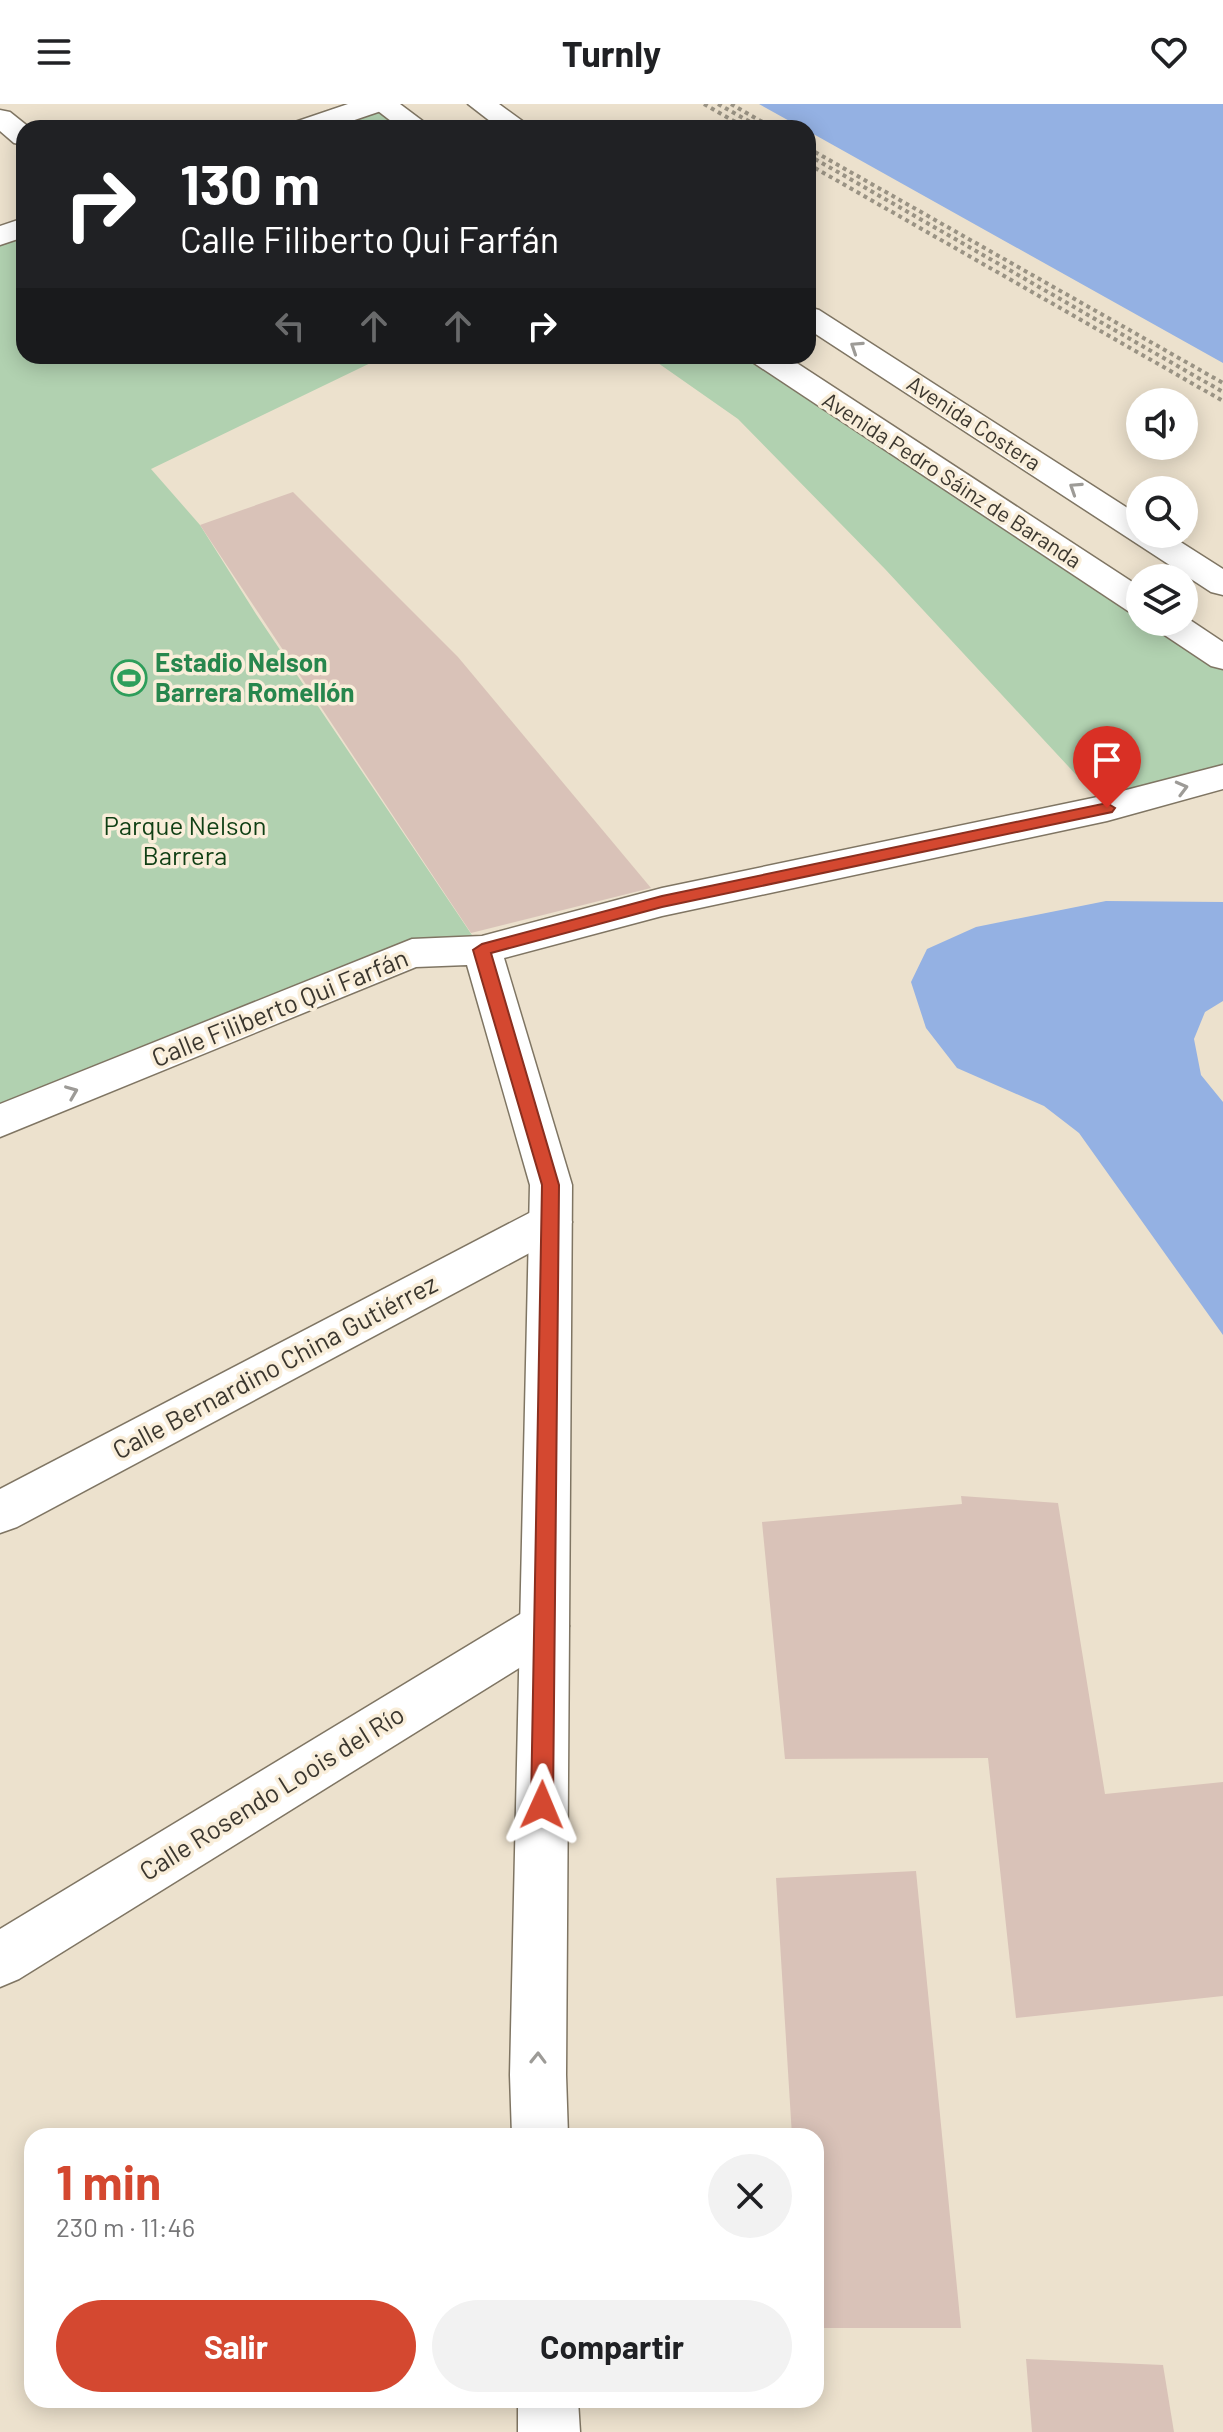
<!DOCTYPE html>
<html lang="es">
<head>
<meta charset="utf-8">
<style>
  body { margin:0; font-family:Barlow,sans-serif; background:#f2f2f2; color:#202124; height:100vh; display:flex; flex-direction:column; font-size:30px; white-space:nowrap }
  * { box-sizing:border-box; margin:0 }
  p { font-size:26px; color:#757577 }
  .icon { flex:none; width:44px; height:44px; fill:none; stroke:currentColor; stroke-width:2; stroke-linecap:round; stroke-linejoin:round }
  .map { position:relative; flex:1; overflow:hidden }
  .sheet { position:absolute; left:24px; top:2024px; width:800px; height:280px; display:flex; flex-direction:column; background:#fff; border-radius:24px; box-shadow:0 4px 20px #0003 }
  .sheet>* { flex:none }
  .guide { position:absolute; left:16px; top:16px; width:800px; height:244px; border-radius:24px; box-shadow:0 4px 20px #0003; background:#202124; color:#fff; overflow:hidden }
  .buttons { position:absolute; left:1126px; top:284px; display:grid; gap:16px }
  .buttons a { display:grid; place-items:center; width:72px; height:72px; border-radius:50%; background:#fff; box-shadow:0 4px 20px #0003; font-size:40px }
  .pin { position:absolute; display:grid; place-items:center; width:68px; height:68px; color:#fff; margin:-82px -34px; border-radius:50% 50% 50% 0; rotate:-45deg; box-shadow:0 0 8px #0007 }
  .pin .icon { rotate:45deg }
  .me { position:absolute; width:88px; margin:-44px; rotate:1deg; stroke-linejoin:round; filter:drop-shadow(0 0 6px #0008) }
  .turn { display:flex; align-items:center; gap:28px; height:168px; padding:0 32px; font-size:36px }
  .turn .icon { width:104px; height:104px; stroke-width:2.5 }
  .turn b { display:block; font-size:56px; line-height:68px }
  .lanes { display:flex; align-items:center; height:76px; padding:0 32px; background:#0003; justify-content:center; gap:40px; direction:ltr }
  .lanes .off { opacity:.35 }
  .round { display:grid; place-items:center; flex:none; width:84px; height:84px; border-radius:42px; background:#f2f2f2 }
  .summary { display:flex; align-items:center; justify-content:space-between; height:136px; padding:0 32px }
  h1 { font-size:48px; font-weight:700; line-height:60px; color:#d44830 }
  .cta { display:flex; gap:16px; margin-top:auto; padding:16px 32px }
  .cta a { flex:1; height:92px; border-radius:48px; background:#d44830; color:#fff; font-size:32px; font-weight:700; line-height:92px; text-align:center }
  .cta a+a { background:#f2f2f2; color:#202124 }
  header { display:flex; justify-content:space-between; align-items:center; height:104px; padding:0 32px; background:#fff; font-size:36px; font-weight:700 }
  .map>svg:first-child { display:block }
</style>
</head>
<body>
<header><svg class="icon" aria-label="menu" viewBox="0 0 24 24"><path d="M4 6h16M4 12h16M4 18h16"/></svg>Turnly<svg class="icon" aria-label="heart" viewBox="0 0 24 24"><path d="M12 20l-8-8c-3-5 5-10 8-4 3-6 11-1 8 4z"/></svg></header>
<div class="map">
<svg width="1223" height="2328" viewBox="0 0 1223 2328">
  <rect width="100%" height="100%" fill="#ece1cd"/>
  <g fill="#b1d1b0">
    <path d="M374 0 419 24H307Z"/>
    <path d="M24 125V252H385L151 365 200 421 256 510 482 846 412 849 0 1004V134Z"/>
    <path d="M648 252H765L1140 499V518H1169L1223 554V667L1107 704 885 465 738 315Z"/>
  </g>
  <g fill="#94b1e3">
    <path d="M759 0H1223V259L808 27V24H802Z"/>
    <path d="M1106 797 1223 798V897L1205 908 1194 935 1201 971 1223 998V1231L1079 1029 1044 1002 957 964 926 924 911 878 927 845 976 823Z"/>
  </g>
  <g fill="#d9c2b8">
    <path d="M293 388 458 553 651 784 471 829 200 421Z"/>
    <path d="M961 1392 1058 1399 1105 1690 1223 1678V1892L1016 1914 988 1654 785 1655 762 1418 962 1400Z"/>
    <path d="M916 1767 961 2224H816V2032H792L776 1774Z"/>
    <path d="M1026 2255 1163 2261 1174 2328H1032Z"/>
  </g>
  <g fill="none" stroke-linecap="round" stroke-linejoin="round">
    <defs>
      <g id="minor">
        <path d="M0 6 10 8 30 24H24V41L14 39 0 27Z"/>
        <path d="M550 1101 565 1106 572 1118 565 1130 17 1423 0 1429V1385L535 1106Z"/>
        <path d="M544 1500 561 1506 569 1522 561 1538 19 1875 0 1883V1825L527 1506Z"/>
      </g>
      <g id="tertiary">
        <path d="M348 0H387L384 6 331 24H291L295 18Z"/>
        <path d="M24 114V133L0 141V122Z"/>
        <path d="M1223 661V685L1107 717 662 812 504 854 572 1081 566 1971 568 2032H512L510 1971 530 1081 467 861 416 863 0 1033V1000L412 835 482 832 662 784 1107 691Z"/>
        <path d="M518 2296H578L580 2328H518Z"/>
      </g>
      <g id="primary">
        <path d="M369 0H400L432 24H400Z"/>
        <path d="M468 0H499L532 24H499Z"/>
        <path d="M808 203 819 206 1140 412V430H1168L1223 465V491L1211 488 808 225Z"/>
        <path d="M750 252H786L1140 483V510L1128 507 754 259Z"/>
        <path d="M1184 512 1223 538V565L1211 562 1157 526 1152 518H1184Z"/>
      </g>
    </defs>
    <use href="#minor" stroke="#7f7563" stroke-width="3"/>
    <use href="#tertiary" stroke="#7f7563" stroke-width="3"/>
    <use href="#primary" stroke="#7f7563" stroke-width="3"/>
    <g stroke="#9a9384" stroke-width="4" stroke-dasharray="4 4" stroke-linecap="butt">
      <path d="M704 0 746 24"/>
      <path d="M718 0 761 24"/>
      <path d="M731 0 773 24"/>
      <path d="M808 44 1223 279"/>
      <path d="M808 51 1223 288"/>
      <path d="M808 60 1223 297"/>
    </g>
    <use href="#minor" fill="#fff" fill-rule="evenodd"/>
    <use href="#tertiary" fill="#fff" fill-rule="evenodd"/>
    <use href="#primary" fill="#fff" fill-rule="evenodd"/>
  </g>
  <defs><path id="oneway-chevron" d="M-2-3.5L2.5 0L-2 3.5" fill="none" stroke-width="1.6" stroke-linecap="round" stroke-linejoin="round" transform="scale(2)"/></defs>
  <g stroke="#9d9b97">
    <use href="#oneway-chevron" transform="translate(856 243) rotate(-147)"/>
    <use href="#oneway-chevron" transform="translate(1075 384) rotate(-147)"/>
    <use href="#oneway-chevron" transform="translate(1182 684) rotate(-15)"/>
    <use href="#oneway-chevron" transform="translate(72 988) rotate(-22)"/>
    <use href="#oneway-chevron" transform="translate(538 1954) rotate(-89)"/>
  </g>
  <path fill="#d44830" stroke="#8a2f1f" stroke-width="2" d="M1107 699 1115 704 1112 708 662 803 491 849 559 1081 553 1701 550 1709 542 1712 534 1709 531 1701 542 1081 473 846 482 840 662 792Z"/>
  <defs>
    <symbol id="stadium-ring" viewBox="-11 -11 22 22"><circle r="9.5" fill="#f9eeda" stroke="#2e9e5b" stroke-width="1.5"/><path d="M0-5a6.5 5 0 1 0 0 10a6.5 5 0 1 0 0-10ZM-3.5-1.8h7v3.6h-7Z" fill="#2e9e5b"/></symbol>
  </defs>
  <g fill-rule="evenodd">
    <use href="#stadium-ring" x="109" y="554" width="40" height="40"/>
  </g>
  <g text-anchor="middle" stroke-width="7" stroke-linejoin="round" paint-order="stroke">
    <g font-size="22" fill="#3b372f" stroke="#f9eeda">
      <text transform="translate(974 319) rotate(33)" y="8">Avenida Costera</text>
      <text transform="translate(952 376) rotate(33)" y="8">Avenida Pedro Sáinz de Baranda</text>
    </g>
    <g font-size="26" font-weight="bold" fill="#27864d" stroke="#f9eeda" text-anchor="start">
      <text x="155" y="568">Estadio Nelson<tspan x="155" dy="30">Barrera Romellón</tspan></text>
    </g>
    <g font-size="26" fill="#0f3f14" stroke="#f9eeda">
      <text x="185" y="731">Parque Nelson<tspan x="185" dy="30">Barrera</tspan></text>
    </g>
    <g font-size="26" fill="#3b372f" stroke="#f9eeda">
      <text transform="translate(280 904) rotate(-22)" y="9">Calle Filiberto Qui Farfán</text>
      <text transform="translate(275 1263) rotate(-28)" y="9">Calle Bernardino China Gutiérrez</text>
      <text transform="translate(272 1689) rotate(-32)" y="9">Calle Rosendo Loois del Río</text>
    </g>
  </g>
</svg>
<div class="buttons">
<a><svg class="icon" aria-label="sound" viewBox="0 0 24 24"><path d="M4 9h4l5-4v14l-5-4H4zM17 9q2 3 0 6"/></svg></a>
<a><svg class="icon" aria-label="search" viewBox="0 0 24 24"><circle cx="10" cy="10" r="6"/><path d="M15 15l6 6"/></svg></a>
<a><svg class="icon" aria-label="layers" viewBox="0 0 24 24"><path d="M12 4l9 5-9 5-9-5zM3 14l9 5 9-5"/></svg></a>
</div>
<div class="pin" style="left:1107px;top:704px;background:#d93025"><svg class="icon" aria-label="arrive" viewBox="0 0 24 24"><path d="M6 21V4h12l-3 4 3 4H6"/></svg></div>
<svg class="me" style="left:542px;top:1701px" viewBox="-20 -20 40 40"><path d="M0-17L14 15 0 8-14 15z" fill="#d44830" stroke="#fff" stroke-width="4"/></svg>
<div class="guide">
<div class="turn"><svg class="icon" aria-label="right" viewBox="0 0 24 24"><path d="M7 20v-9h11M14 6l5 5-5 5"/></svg><div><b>130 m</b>Calle Filiberto Qui Farfán</div></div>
<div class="lanes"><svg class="icon off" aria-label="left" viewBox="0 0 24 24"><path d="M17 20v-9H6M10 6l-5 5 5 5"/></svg><svg class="icon off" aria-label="ahead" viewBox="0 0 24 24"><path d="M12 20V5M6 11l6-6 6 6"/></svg><svg class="icon off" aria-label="ahead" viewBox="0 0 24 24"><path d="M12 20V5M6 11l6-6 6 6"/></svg><svg class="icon" aria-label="right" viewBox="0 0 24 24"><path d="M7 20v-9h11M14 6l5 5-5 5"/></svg></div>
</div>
<section class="sheet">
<div class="summary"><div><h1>1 min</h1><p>230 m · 11:46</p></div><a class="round"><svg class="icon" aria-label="close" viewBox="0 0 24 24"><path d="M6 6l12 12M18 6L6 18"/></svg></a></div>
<div class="cta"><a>Salir</a><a>Compartir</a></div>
</section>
</div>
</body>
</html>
